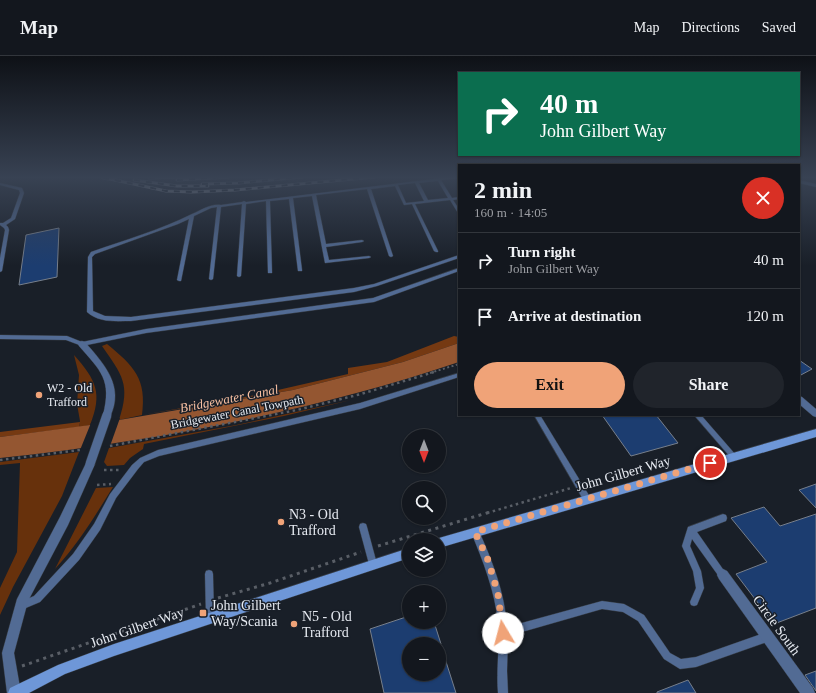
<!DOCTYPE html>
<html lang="en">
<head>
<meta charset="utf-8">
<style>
  body { margin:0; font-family:"Times New Roman",serif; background:#20242b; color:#f1f3f6; height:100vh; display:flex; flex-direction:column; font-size:15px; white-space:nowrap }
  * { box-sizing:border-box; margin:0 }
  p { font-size:13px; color:#9d9fa4 }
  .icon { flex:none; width:22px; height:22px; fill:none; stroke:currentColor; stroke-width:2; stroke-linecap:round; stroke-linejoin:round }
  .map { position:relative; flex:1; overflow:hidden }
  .panel { position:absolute; left:458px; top:108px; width:342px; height:252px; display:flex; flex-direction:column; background:#13171e; border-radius:0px; box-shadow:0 1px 3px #0004,0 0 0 1px #32363c }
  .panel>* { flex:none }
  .banner { position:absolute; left:458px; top:16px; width:342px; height:84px; border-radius:0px; box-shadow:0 1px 3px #0004,0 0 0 1px #32363c; background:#0b6e4f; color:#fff; overflow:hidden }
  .needle { width:26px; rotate:180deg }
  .tools { position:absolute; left:402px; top:373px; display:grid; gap:8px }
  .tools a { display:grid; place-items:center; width:44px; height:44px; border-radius:50%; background:#13171e; box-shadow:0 1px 3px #0004,0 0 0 1px #32363c; font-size:20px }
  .pin { position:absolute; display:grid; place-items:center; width:34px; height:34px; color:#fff; margin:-17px; border:2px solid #fff; border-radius:50%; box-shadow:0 1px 4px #0007 }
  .me { position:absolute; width:44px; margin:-22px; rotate:352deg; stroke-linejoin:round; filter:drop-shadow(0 0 3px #0008) }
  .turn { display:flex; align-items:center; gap:14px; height:84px; padding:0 16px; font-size:18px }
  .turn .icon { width:52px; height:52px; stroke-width:2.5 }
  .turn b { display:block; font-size:28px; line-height:34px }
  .round { display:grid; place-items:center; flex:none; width:42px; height:42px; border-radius:21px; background:#20242b }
  .headline { display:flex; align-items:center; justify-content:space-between; height:68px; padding:0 16px }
  h1 { font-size:24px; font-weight:600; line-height:30px }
  .action { display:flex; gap:8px; margin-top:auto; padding:8px 16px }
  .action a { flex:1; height:46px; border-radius:24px; background:#f0a378; color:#111; font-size:16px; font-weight:600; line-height:46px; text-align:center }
  .action a+a { background:#20242b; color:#f1f3f6 }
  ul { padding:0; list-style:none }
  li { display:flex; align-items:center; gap:12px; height:56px; padding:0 16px; border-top:1px solid #32363c }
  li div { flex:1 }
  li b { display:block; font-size:15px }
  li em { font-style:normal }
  header { display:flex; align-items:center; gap:24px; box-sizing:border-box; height:56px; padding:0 20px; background:#13171e; border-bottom:1px solid #32363c }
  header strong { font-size:19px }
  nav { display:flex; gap:22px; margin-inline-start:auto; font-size:14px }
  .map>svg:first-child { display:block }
</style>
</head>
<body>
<header>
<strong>Map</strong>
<nav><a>Map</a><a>Directions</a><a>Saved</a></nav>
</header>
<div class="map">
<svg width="816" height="637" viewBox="0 0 816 637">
  <rect width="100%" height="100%" fill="#191f28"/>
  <g fill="#67310c">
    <path d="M107 288C134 310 147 323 142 359L119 364C131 328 122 319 102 290Z"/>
    <path d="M74 299C96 324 103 337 90 369L79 371 80 365 77 348 79 319Z"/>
    <path d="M351 344 284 360 144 388 143 393 130 402 124 409 107 410 104 406 109 392 236 369Z"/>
    <path d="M79 396 62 440 13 531 0 559V532L17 496 20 407 0 409V406Z"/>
    <path d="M113 431C95 460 78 488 55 513L96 432Z"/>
  </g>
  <g fill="#753912">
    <path d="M454 280 459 281V287L403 306 293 334 142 359 256 339 348 318V312L387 306Z"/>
    <path d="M80 366 79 371 0 381V376Z"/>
  </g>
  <path fill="#945631" d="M459 287V306C311 356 155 385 0 402V381L90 369 293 334 403 306Z"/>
  <path fill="#191f28" d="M120 362 110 390 80 394 91 367Z"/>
  <g fill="#1c3d70" stroke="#777f8b">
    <path d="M59 172 57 221 19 229 26 179Z"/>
    <path d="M799 304 812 313 799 320Z"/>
    <path d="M602 359H656L678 387 631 400Z"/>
    <path d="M816 428V452L799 434Z"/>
    <path d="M764 451 780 470 816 458V552L774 568 736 518 767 506 731 462Z"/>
    <path d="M409 560V566H434L441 588H409V618H439V590H441L456 637H384L370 573Z"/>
    <path d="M816 615V635L805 619Z"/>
    <path d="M688 624 696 637H657V636Z"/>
  </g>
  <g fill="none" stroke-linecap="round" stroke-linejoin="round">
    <defs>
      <g id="lane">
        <path d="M450 121H459V122L441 124 452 142 459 141V143L453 144 459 153V157H458L450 144 415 148 438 195V196H436L434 195 412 148 404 149 395 130 371 133 393 200 391 201 389 200 367 133 316 139 326 188 362 184 364 185 362 186 326 191 329 204 369 200 371 201 369 202 325 207 312 140 293 142 302 214V215H298L289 143 270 145 272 216V217H268L266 145 246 148 241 220 239 221 237 220 242 148 221 151 213 223 211 224 209 223 217 151 211 152 194 160 181 225H179L177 224 189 163 178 168 95 198 92 201 93 255 105 260 131 261 354 232 374 228 459 199V202L377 230 354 236 131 265C116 265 99 267 87 256L88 201 91 196C125 184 160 174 192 158 201 154 212 147 221 149L242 146 244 145 246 146ZM438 125 448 142 428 144 419 127ZM415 127 424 145 406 147 398 129Z"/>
        <path d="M0 127 22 132 24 137 15 163 6 169 8 171 9 174 2 215 0 216V202L5 174 4 172 0 169V167H3L11 162 20 137 19 134 0 129Z"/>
        <path d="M459 212V215L374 246 146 277 82 290 66 284 0 283V279L67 280 82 286 146 273 373 242Z"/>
        <path d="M459 317V321L360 353 159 400 144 406 138 413 116 442 100 474 79 504 40 546 21 554 18 553 17 550 18 547 34 540 73 498 94 468 110 438 132 409 140 402 158 394 360 347Z"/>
        <path d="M534 359H540L590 441 591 443 590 445 587 446 584 445Z"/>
        <path d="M694 359H701L735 398 736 400 735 402 733 403 731 402Z"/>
        <path d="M723 458 726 459 727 462 726 465 697 476 727 519 726 522 723 523 720 522 692 483 690 490 701 515 704 532 697 549 694 550 691 549 690 546 696 532 693 515 682 490 688 471Z"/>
        <path d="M363 467 366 468 367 471 377 508 376 511 373 512 370 511 369 508 359 471 360 468Z"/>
        <path d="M475 472 478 473C492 504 505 537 507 571L602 545 624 548 644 559 670 597 681 603 696 601 767 576 770 578 772 581 770 584 767 586 696 611 680 613 664 603 638 565 623 556 602 553 508 580 507 615 508 637H498C496 614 500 590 498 567 495 535 483 505 471 476L472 473Z"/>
        <path d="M209 514 212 515 213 518 214 561 213 564 210 565 207 564 206 561 205 518 206 515Z"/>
      </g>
      <g id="street">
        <path d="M799 124 816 128V131L799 127Z"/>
        <path d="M82 285 85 286C104 308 125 330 110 361L107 362 104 361 103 359C112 324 101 315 79 290L78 288 79 286Z"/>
        <path d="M799 340 802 341 816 353V361L813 360 799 348Z"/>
        <path d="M90 404 93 405 95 408 68 469 28 545 14 597 21 637H7L2 597 17 543 60 461 87 405Z"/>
        <path d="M723 513 727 515 813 632 815 637H800L719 523 717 519 719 515Z"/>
      </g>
      <g id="secondary">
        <path d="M816 373V381L439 492V484H435L439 482Z"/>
        <path d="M409 492V502L114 600 65 618 29 637H8L10 632 58 609 114 588Z"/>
      </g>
    </defs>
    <use href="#lane" stroke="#363c44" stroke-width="1"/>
    <use href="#street" stroke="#363c44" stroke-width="1"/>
    <use href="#secondary" stroke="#363c44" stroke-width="1"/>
    <path stroke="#595e66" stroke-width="2" stroke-dasharray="2 2.5" stroke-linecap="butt" d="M430 317 459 308"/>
    <g stroke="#595e66" stroke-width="2.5" stroke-dasharray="2.5 3.5" stroke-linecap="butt">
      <path d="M110 390 297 354 361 338 434 316"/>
      <path d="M0 404 80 394"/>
      <path d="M104 414H121"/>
      <path d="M587 428 631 415"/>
      <path d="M97 429 111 428"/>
      <path d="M487 457 571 432"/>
    </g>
    <g stroke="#595e66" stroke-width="3" stroke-dasharray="3 4.5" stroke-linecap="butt">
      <path d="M378 490 490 456"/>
      <path d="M218 542 270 527 361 496"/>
      <path d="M22 610 201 548"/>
    </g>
    <use href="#lane" fill="#526b94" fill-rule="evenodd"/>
    <use href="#street" fill="#526b94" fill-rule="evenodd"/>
    <use href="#secondary" fill="#6e97d8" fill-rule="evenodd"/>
    <defs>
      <g id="rail">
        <path d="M103 122 121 125"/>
        <path d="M149 122 175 121"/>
        <path d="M115 124 166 135 192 136 235 134 374 121"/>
        <path d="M134 124 177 130H208"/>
        <path d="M177 124 228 121"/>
        <path d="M202 128 238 127 302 121"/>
      </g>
    </defs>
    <use href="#rail" stroke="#91959d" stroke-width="3"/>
    <use href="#rail" stroke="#191f28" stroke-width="2" stroke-dasharray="6" stroke-linecap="butt"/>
    <defs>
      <path id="street-bridge" d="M90 408 107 359"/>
    </defs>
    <use href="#street-bridge" stroke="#363c44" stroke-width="10" stroke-linecap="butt"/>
    <use href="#street-bridge" stroke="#526b94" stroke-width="9"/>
  </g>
  <linearGradient id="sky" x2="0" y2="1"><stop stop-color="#0e1116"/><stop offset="0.58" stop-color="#384253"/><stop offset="1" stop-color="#384253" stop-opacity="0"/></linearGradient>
  <rect width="816" height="210" fill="url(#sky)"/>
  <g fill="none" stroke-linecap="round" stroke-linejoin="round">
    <path stroke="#f0a378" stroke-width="7" stroke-dasharray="0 12.6" d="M503 577 498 538 488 504 475 476 710 407"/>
  </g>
  <g fill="#f0a378" stroke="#191f28" stroke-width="1.5">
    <circle cx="39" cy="339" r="4"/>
    <circle cx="281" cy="466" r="4"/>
    <rect x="199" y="553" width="8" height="8" rx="2"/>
    <circle cx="294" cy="568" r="4"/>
  </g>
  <g text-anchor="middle" stroke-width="3" stroke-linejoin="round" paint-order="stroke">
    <g font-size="12" fill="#e7ebf2" stroke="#191f28" text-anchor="start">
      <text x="47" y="336">W2 - Old<tspan x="47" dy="14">Trafford</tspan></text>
    </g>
    <g font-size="12" fill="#e7ebf2" stroke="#191f28">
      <text transform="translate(237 356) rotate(-11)" y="4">Bridgewater Canal Towpath</text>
    </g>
    <g font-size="13" font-style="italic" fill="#f8c0a2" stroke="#191f28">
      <text transform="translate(229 342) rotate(-11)" y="5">Bridgewater Canal</text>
    </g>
    <g font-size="14" fill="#e7ebf2" stroke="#191f28">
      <text transform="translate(623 417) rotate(-16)" y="5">John Gilbert Way</text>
      <text transform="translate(777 569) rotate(54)" y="5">Circle South</text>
      <text transform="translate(137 571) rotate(-19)" y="5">John Gilbert Way</text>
    </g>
    <g font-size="14" fill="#e7ebf2" stroke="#191f28" text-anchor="start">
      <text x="289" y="463">N3 - Old<tspan x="289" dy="16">Trafford</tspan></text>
      <text x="211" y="554">John Gilbert<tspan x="211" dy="16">Way/Scania</tspan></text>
      <text x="302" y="565">N5 - Old<tspan x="302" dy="16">Trafford</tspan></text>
    </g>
  </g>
</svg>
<div class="tools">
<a><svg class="needle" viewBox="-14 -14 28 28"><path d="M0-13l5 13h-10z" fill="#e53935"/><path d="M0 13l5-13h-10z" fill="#9d9fa4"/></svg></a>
<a><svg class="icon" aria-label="search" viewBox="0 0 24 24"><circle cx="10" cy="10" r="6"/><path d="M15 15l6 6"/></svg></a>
<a><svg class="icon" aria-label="layers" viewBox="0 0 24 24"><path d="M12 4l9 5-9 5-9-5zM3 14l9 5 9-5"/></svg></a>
<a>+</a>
<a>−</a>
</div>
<div class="pin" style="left:710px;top:407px;background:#d93025"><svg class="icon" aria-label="arrive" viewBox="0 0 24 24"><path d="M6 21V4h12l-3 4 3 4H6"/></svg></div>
<svg class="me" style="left:503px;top:577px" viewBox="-20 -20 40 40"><circle r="19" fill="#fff"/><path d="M0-13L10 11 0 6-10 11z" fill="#f0a378"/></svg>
<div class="banner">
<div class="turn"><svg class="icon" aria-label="right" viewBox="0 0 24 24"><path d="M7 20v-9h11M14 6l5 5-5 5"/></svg><div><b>40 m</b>John Gilbert Way</div></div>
</div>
<section class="panel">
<div class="headline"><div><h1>2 min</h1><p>160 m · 14:05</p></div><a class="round" style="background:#d93025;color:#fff"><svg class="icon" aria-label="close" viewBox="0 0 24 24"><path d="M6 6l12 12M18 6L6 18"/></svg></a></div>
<ul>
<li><svg class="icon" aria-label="right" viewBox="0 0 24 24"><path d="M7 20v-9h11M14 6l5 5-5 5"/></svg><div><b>Turn right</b><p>John Gilbert Way</p></div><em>40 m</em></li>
<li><svg class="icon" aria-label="arrive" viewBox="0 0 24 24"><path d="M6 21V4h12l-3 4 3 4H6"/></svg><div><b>Arrive at destination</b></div><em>120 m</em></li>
</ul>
<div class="action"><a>Exit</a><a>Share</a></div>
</section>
</div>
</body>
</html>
